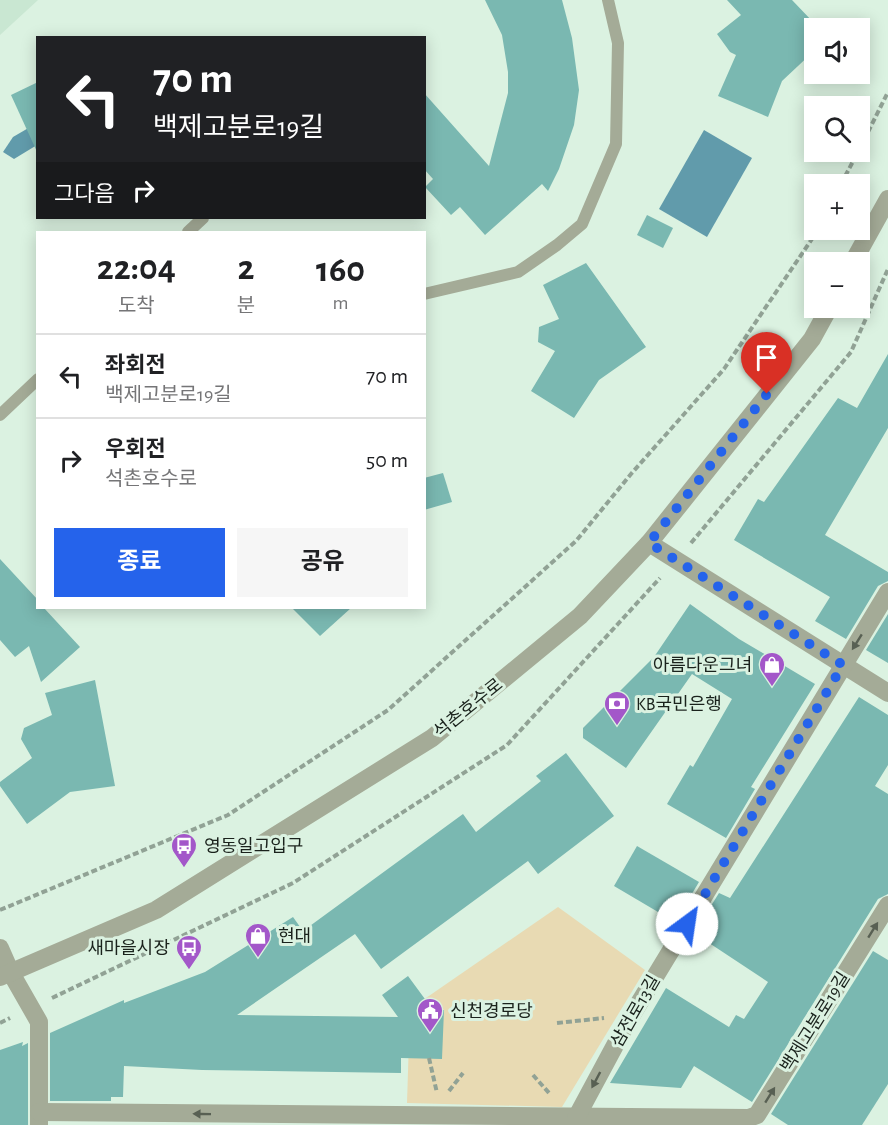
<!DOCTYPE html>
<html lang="ko">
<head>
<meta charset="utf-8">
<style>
  body { margin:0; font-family:"Alegreya Sans","Noto Sans KR",sans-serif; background:#f6f6f6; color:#202124; height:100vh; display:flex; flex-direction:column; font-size:22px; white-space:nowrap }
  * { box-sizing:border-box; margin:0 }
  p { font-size:20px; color:#757577 }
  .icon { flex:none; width:33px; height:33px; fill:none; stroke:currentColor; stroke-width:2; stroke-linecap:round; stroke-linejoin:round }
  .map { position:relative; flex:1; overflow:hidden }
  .sheet { position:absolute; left:36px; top:231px; width:390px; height:378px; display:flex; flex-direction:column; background:#fff; border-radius:0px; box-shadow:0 3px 15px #0003 }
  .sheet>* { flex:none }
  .guide { position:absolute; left:36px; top:36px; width:390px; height:183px; border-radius:0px; box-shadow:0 3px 15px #0003; background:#202124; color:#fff; overflow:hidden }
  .fabs { position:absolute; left:804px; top:18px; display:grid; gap:12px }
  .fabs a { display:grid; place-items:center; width:66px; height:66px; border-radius:0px; background:#fff; box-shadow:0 3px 15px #0003; font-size:30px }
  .pin { position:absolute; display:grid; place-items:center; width:51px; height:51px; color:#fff; margin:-62px -26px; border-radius:50% 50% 50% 0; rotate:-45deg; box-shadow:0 0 6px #0007 }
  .pin .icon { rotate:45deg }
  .me { position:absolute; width:66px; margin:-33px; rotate:31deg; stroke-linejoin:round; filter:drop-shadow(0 0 4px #0008) }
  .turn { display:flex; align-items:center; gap:21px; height:126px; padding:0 18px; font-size:27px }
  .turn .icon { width:78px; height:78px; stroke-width:2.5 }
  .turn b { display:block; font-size:42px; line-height:51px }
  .then { display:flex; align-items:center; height:57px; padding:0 18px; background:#0003; gap:12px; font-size:22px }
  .eta { display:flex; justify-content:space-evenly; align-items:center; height:102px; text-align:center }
  .eta b { font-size:36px; font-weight:700; line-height:42px }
  .cta { display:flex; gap:12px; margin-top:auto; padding:12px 18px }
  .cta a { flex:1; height:69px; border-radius:0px; background:#2563eb; color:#fff; font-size:24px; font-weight:700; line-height:69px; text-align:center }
  .cta a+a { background:#f6f6f6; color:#202124 }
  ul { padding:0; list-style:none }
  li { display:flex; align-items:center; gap:18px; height:84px; padding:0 18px; border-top:2px solid #e0e0e0 }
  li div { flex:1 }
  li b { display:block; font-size:22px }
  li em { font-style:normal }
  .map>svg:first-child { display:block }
</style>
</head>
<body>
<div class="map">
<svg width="888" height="1125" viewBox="0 0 888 1125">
  <rect width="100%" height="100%" fill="#dbf2e1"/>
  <path fill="#c9e7d2" d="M0 0H38L0 35Z"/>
  <path fill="#e8dab3" d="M558 907 645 970 562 1107 407 1103 410 1009Z"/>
  <g fill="#619bab">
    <path d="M37 123V145L14 159 3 152 13 137Z"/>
    <path d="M704 130 752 158 707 237 659 209Z"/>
  </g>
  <g fill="#7ab8b1">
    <path d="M485 0H562L572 38 579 90 574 125 559 169 548 191 542 184 485 235 460 207 451 215 425 187 433 179 424 169V93L489 166 508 93V72L502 35Z"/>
    <path d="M727 0H792L814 23V51L782 81 768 117 718 96 736 55 730 52 717 34 741 15Z"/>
    <path d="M38 82V154L11 95Z"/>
    <path d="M647 215 673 228 663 248 637 235Z"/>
    <path d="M586 263 646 347 599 380 574 418 531 391 555 351 538 342 539 327 559 319 543 285Z"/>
    <path d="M888 354V428L825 535 888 572V581L878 586 846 639 815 621 830 597 734 540 758 499 764 502 838 398 857 408Z"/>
    <path d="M443 473 452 502 424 510V478Z"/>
    <path d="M0 559 38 600V608H44L80 647 41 682 29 646 15 657 0 640Z"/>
    <path d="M690 604 739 639 815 684 751 787 755 789 726 838 667 804 690 765 693 767 732 699 692 674 626 768 583 738V728L654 657Z"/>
    <path d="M292 608H351L320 636Z"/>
    <path d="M888 614V663L866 650Z"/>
    <path d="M95 680 115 786 70 792 27 824 0 786V782L32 758 21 739 24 728 52 715 45 693Z"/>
    <path d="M859 697 888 715V765L875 786 888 794V894L878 899 752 1102 694 1066 681 1088 610 1083 666 988 729 1027 736 1015 744 1019 768 982 694 933 719 893 730 898Z"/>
    <path d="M566 753 614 816 538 874 528 861 381 969 355 934 237 1015 398 1017 382 995 408 976 433 1010H444L442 1059 401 1058V1073L202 1070 124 1066 123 1097H111V1101H50V1033L124 1000V1003L205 972 293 917 303 931 463 814 476 832 541 781 536 776Z"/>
    <path d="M637 846 699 882 675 922 614 886Z"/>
    <path d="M873 951 888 960V1084L862 1125H788L771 1114Z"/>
    <path d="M23 1042 22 1046 28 1043V1125H0V1050Z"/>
  </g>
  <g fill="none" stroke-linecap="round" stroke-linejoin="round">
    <g stroke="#91a295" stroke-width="4" stroke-dasharray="6 3" stroke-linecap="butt">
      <path d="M860 148 888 92"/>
      <path d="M841 184 858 152"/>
      <path d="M691 543 851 352 888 269"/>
      <path d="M0 910 228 815 388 710 576 541 631 474 724 369 818 230"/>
      <path d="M52 998 293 883 507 745 660 578"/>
      <path d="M0 1023 10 1018"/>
      <path d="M557 1023 604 1018"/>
      <path d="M429 1058 437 1093"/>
      <path d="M533 1075 549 1093"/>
      <path d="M449 1091 463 1073"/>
    </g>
    <g stroke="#a4ab97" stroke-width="12">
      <path d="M188 232 203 218"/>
      <path d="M424 294 518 272 557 245 582 224 616 144 618 43 608 0"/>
      <path d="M0 415 38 379"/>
    </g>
    <path stroke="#a4ab97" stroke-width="18" d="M11 973 39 1022V1125"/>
    <g stroke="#a4ab97" stroke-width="18">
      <path d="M649 543 888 693"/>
      <path d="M0 948 11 973"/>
      <path d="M39 1112 749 1118 757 1115 888 905"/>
      <path d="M576 1125V1118L627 1023 888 592"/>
    </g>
    <g stroke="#a4ab97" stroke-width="18">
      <path d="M853 262 888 199"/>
      <path d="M0 977 156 910 432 738 580 616 649 543 812 339 829 308"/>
    </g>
  </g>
  <defs><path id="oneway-solid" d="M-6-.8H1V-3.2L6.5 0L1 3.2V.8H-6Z" transform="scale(1.5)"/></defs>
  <g fill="#586053">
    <use href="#oneway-solid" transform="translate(857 642) rotate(122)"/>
    <use href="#oneway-solid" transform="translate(873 930) rotate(-58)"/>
    <use href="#oneway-solid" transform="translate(596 1080) rotate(118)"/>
    <use href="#oneway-solid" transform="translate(770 1095) rotate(-58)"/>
    <use href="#oneway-solid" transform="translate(202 1114) rotate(-179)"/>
  </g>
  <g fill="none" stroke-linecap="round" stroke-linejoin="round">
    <path stroke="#2563eb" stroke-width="10" stroke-dasharray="0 18" d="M687 924 843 665 649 543 767 394"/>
  </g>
  <defs>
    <symbol id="shop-pin" viewBox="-11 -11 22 30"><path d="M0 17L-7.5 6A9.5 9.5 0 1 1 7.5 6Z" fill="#a357c9" stroke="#dbf2e1"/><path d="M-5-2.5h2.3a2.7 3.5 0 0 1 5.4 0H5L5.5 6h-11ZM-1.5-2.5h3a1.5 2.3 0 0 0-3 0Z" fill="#fff"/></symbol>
    <symbol id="bank-pin" viewBox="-11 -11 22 30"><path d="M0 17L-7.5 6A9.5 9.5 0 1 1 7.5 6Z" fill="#a357c9" stroke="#dbf2e1"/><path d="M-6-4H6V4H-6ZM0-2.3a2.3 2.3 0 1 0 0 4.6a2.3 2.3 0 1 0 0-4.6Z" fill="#fff"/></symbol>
    <symbol id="bus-pin" viewBox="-11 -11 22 30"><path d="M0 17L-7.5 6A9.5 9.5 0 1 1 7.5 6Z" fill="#a357c9" stroke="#dbf2e1"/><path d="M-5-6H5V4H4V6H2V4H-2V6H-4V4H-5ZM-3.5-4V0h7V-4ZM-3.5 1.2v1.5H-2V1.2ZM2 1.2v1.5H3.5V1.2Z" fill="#fff"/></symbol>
    <symbol id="civic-pin" viewBox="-11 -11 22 30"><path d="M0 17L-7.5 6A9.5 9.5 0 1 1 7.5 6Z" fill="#a357c9" stroke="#dbf2e1"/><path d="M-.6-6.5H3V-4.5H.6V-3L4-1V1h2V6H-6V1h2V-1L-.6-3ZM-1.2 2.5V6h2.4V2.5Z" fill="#fff"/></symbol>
  </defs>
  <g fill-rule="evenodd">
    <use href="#shop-pin" x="757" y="650" width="30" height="40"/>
    <use href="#bank-pin" x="602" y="689" width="30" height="40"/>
    <use href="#bus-pin" x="169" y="831" width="30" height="40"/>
    <use href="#shop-pin" x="243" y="921" width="30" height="40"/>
    <use href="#bus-pin" x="174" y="933" width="30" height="40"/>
    <use href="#civic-pin" x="415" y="996" width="30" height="40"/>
  </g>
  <g text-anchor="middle" stroke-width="6" stroke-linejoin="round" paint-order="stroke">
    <g font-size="18" fill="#1a221c" stroke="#dbf2e1" text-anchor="start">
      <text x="752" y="671" text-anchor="end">아름다운그녀</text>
      <text x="636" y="710">KB국민은행</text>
      <text x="204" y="852">영동일고입구</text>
      <text x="278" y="942">현대</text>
      <text x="170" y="954" text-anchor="end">새마을시장</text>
      <text x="450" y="1017">신천경로당</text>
    </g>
    <g font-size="18" fill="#1a221c" stroke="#dbf2e1">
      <text transform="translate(468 708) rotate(-39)" y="6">석촌호수로</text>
      <text transform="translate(635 1011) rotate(-60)" y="6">삼전로13길</text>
      <text transform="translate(815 1022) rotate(-58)" y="6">백제고분로19길</text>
    </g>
  </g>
</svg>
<div class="fabs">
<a><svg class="icon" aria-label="sound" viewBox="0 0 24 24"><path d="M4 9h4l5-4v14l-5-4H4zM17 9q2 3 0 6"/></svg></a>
<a><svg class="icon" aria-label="search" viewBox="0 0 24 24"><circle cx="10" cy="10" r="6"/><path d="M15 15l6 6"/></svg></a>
<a>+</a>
<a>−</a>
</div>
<div class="pin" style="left:767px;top:394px;background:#d93025"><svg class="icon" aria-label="arrive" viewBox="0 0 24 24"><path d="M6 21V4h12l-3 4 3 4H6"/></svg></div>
<svg class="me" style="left:687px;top:924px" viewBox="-20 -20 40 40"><circle r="19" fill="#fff"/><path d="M0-13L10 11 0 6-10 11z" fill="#2563eb"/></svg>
<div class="guide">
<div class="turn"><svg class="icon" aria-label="left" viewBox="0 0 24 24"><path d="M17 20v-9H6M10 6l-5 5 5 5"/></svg><div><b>70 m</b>백제고분로19길</div></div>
<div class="then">그다음<svg class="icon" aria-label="right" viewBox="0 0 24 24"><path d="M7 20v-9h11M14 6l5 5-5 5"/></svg></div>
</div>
<section class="sheet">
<div class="eta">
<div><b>22:04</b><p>도착</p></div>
<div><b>2</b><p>분</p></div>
<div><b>160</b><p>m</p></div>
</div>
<ul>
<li><svg class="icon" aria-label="left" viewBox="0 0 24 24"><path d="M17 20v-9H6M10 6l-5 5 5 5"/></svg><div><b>좌회전</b><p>백제고분로19길</p></div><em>70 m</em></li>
<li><svg class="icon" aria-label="right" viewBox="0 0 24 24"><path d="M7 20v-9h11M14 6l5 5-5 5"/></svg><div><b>우회전</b><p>석촌호수로</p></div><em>50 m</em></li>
</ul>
<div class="cta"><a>종료</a><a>공유</a></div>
</section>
</div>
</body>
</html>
